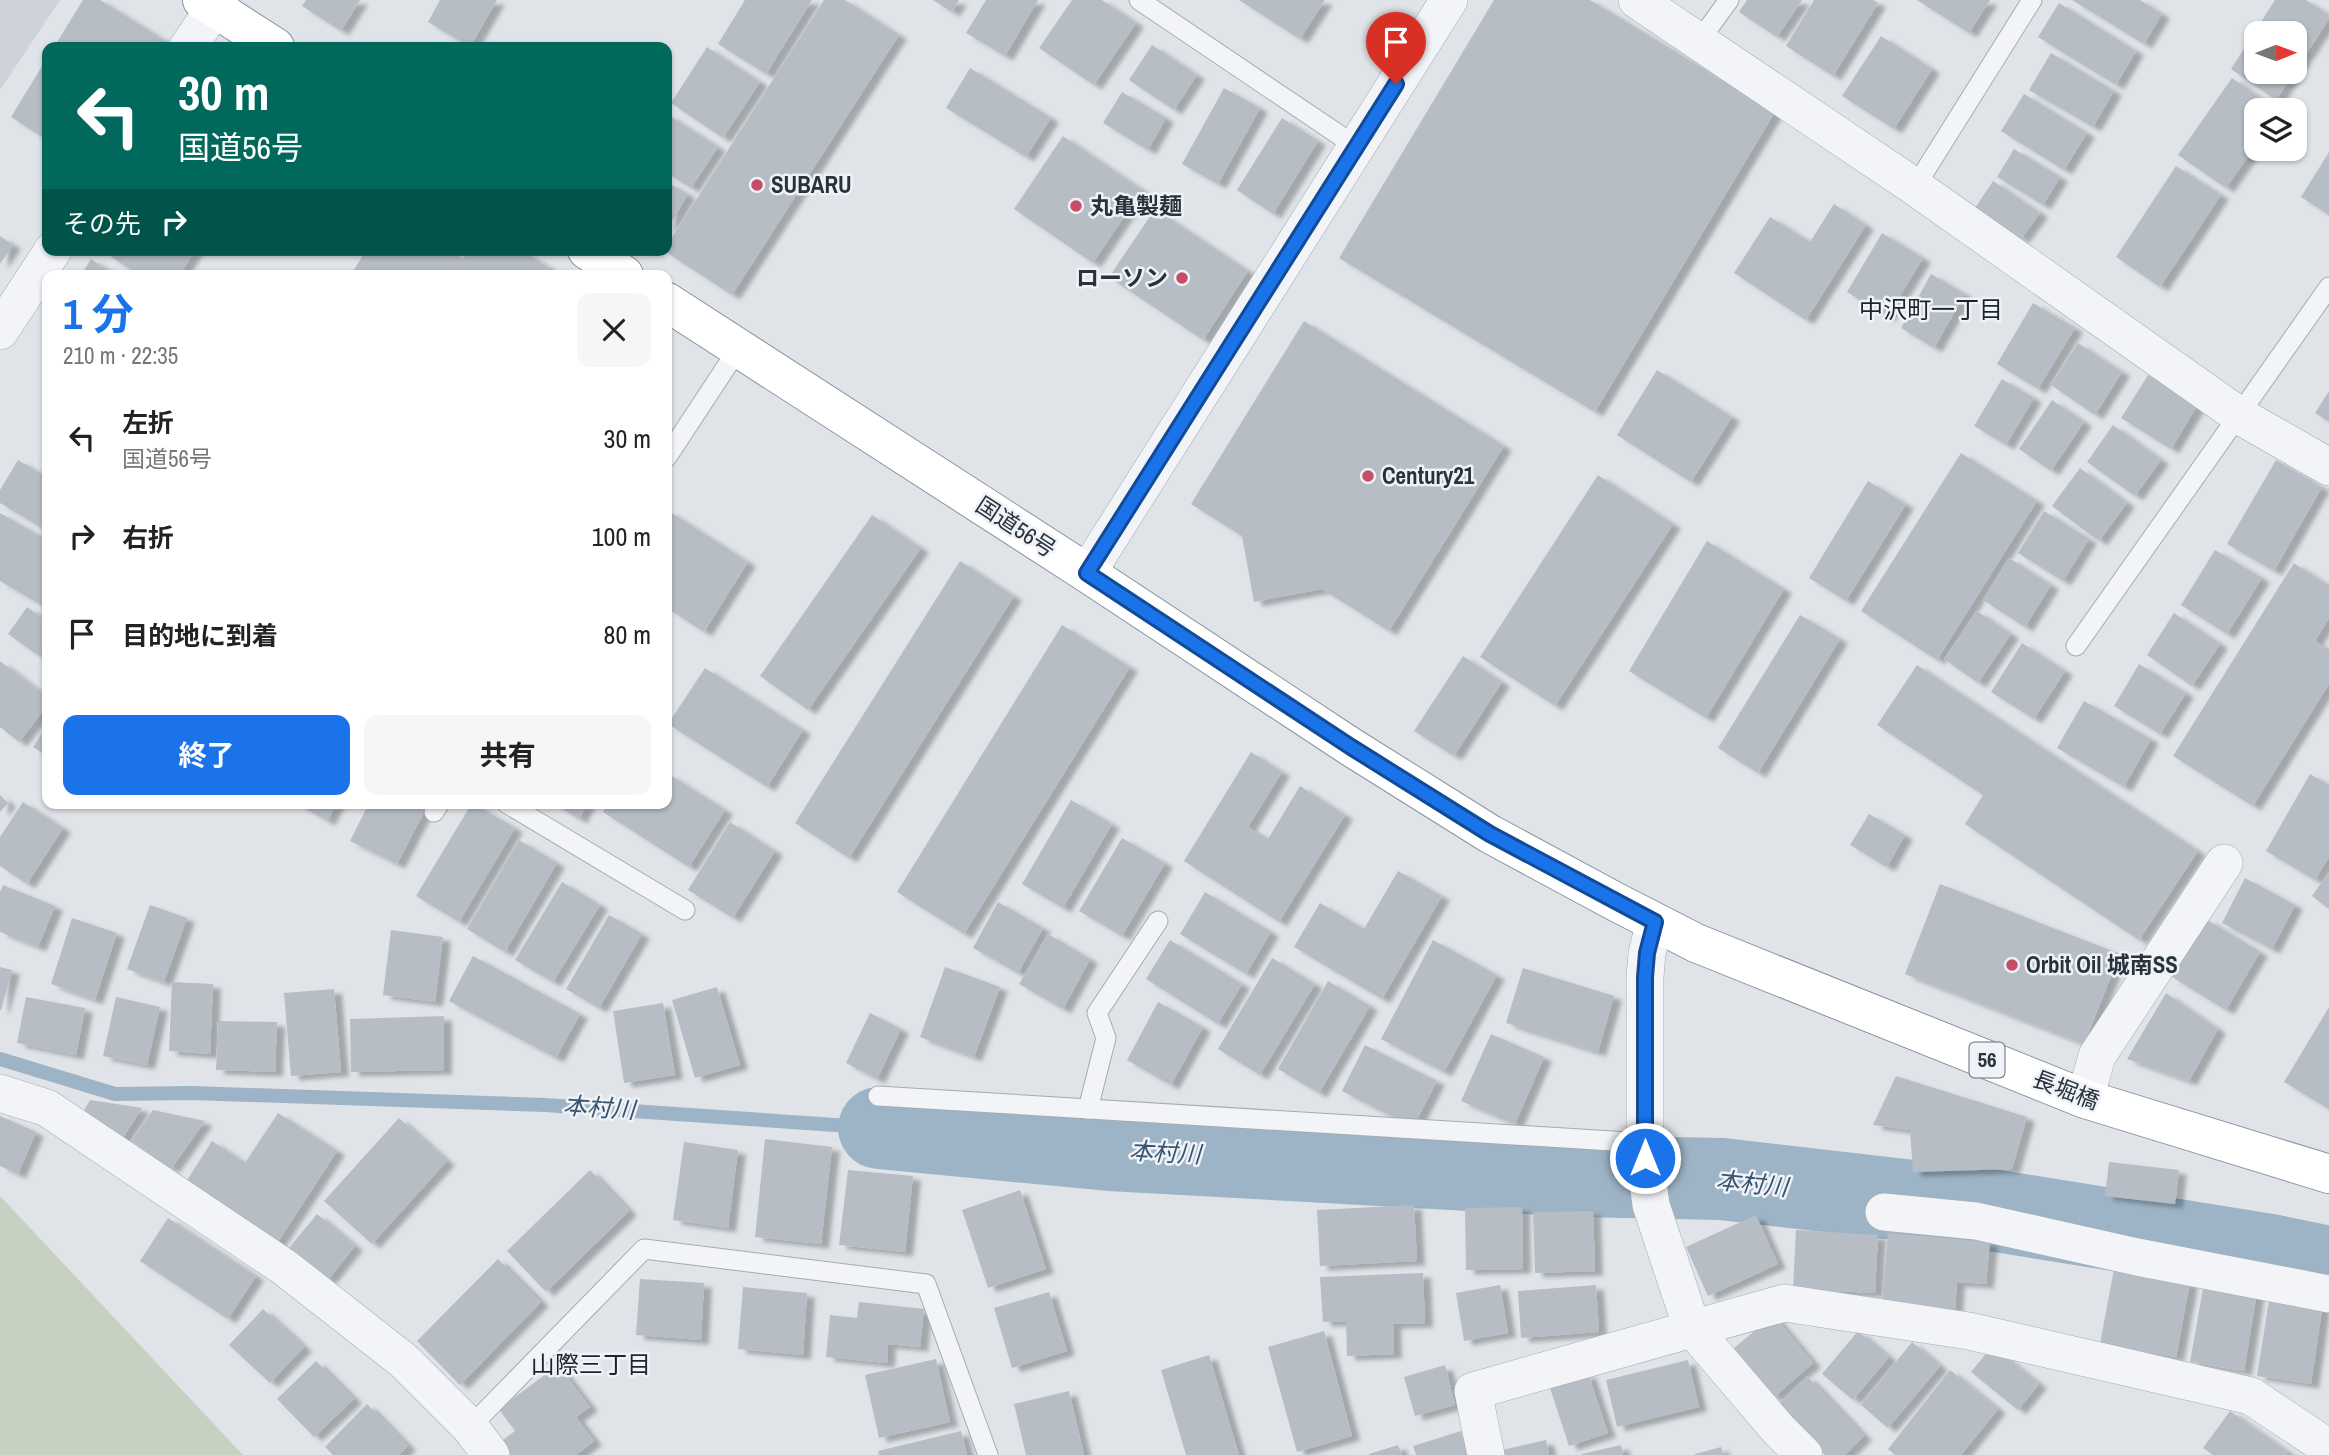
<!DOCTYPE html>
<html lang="ja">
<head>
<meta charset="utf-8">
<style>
  body { margin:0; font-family:"Archivo Narrow","Noto Sans JP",sans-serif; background:#f6f6f6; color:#222; height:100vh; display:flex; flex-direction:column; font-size:26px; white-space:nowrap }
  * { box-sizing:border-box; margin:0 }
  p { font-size:23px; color:#767676 }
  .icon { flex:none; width:38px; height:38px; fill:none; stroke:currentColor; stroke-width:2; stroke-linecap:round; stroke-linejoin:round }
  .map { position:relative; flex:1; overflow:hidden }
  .side { position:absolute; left:42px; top:270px; width:630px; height:539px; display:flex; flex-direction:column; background:#fff; border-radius:14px; box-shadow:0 2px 5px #0004 }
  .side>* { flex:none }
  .hud { position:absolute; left:42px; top:42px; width:630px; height:214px; border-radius:14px; box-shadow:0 2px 5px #0004; background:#00695c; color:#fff; overflow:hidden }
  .needle { width:46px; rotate:89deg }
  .controls { position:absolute; left:2244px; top:21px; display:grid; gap:14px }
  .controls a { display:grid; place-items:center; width:63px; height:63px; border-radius:14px; background:#fff; box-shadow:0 2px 5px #0004; font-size:35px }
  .pin { position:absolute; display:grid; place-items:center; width:60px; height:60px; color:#fff; margin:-72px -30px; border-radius:50% 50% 50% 0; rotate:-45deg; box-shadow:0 0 7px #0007 }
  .pin .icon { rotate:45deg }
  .me { position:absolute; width:77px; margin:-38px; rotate:0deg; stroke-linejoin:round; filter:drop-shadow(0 0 5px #0008) }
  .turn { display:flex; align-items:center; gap:24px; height:147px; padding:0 21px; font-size:32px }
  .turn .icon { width:91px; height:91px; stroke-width:2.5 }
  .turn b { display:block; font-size:49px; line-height:60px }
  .then { display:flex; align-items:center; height:66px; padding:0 21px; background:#0003; gap:14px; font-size:26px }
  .round { display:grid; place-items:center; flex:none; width:74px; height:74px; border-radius:14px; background:#f6f6f6 }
  .summary { display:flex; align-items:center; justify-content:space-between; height:119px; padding:0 21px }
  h1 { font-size:42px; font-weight:700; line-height:52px; color:#1a73e8 }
  .action { display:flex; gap:14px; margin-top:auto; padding:14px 21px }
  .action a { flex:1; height:80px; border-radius:14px; background:#1a73e8; color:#fff; font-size:28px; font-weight:700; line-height:80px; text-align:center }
  .action a+a { background:#f6f6f6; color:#222 }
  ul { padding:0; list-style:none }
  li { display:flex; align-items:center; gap:21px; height:98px; padding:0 21px }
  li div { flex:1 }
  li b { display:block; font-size:26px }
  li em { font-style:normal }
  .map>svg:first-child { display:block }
</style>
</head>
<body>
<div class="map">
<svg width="2329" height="1455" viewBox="0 0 2329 1455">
  <defs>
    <filter id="shadow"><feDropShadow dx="8" dy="4.5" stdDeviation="2" flood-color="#0004"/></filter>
  </defs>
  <rect width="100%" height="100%" fill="#e0e4e8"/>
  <path fill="#ced3da" d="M0 0H60L0 90Z"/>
  <path fill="#c7d1c1" d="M0 1196 243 1455H0Z"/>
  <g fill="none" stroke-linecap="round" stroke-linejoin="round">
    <path stroke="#9db4c6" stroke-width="14" d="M0 1059 115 1094 192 1093 545 1105 879 1128"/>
    <path stroke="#9db4c6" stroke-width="82" d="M879 1128 1110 1150 1578 1176 1722 1179 1991 1210 2270 1255 2329 1267"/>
  </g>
  <g fill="#b7bdc5" fill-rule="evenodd" filter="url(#shadow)">
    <path d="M83 0H100L164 40 159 47H54Z"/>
    <path d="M306 0H360L341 31 302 6Z"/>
    <path d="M440 0H497L470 47 428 22Z"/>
    <path d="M745 0H812L766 74 718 44Z"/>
    <path d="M824 0H845L899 35 732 295 663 250H667V245Z"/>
    <path d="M933 0H959L952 12Z"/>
    <path d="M986 0H1038L1005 56 966 33Z"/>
    <path d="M1072 0H1102L1136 23 1094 85 1039 48Z"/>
    <path d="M1239 0H1325L1300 39Z"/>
    <path d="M1494 0H1590L1775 112 1595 412 1339 258Z"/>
    <path d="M1747 0H1802L1777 37 1739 12Z"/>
    <path d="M1814 0H1873L1878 3 1833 76 1786 46Z"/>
    <path d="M1917 0H1990L1969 33Z"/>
    <path d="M2072 0H2140L2162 14 2144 44Z"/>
    <path d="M2275 0H2306L2329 15V19L2276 100 2231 69ZM2256 33H2294V72H2256Z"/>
    <path d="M2059 3 2136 51 2116 85 2038 37Z"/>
    <path d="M1881 36 1932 69 1894 129 1842 96Z"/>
    <path d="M1152 45 1197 75 1174 110 1129 80Z"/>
    <path d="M707 47 760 82 723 138 671 103Z"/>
    <path d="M2051 53 2114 91 2093 127 2029 90Z"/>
    <path d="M47 58V140L11 117Z"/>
    <path d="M970 68 1051 118 1026 157 946 108Z"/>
    <path d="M2232 78 2277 110H2256V145L2226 188 2178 155Z"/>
    <path d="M1224 88 1260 108 1218 184 1182 164Z"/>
    <path d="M1122 92 1166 118 1148 150 1103 123Z"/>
    <path d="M2024 94 2087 133 2064 170 2001 131Z"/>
    <path d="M667 114 718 147 691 188 667 173Z"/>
    <path d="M1282 118 1318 141 1273 214 1237 190Z"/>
    <path d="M1063 136 1142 190 1093 263 1014 209Z"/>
    <path d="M2014 149 2060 177 2043 205 1997 177Z"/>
    <path d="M2329 152V215L2301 197Z"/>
    <path d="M2176 166 2221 195 2160 287 2116 257Z"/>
    <path d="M1993 181 2040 213 2021 239 1975 208Z"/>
    <path d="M667 182 688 194 667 230Z"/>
    <path d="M1834 204 1866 225 1806 320 1734 273 1770 217 1810 242Z"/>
    <path d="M1155 209 1248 271 1203 340 1109 277Z"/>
    <path d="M1882 233 1923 258 1887 317 1847 292Z"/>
    <path d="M0 236 13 245 0 264Z"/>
    <path d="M115 250H195L180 275H139L111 257Z"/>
    <path d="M366 250H448L463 259 468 250H521L550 268 546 275H351Z"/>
    <path d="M91 259 115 275H81Z"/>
    <path d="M1931 274 1965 294 1934 348 1901 328Z"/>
    <path d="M2033 303 2075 328 2038 389 1997 364Z"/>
    <path d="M1304 321 1504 446 1389 631 1322 589 1254 602 1242 536 1191 504Z"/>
    <path d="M2078 343 2122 372 2095 415 2051 385Z"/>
    <path d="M1657 370 1732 417 1691 482 1617 435Z"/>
    <path d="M2148 375 2197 406 2171 449 2121 418Z"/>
    <path d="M2002 379 2034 398 2006 445 1974 426Z"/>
    <path d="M2329 391V422L2315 413Z"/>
    <path d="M2052 400 2084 422 2051 471 2019 449Z"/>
    <path d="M2113 425 2161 460 2135 496 2087 462Z"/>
    <path d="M1961 453 2037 501 1937 660 1861 611Z"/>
    <path d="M18 460 47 477V531L0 503V490Z"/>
    <path d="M2276 460 2322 487 2274 571 2227 544Z"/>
    <path d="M2080 468 2127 503 2099 541 2052 506Z"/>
    <path d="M1598 475 1673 524 1555 706 1480 657Z"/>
    <path d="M1868 481 1906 504 1846 601 1809 578Z"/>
    <path d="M667 510 748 562 704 632 667 608Z"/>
    <path d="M2044 511 2089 539 2063 581 2018 553Z"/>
    <path d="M0 513 47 540V599L43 606 0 581Z"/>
    <path d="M872 515 921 548 808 710 760 676Z"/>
    <path d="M1707 541 1784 589 1706 718 1629 671Z"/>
    <path d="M2215 550 2262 578 2227 634 2181 605Z"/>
    <path d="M2009 558 2051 585 2025 627 1983 600Z"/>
    <path d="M960 561 1014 596 849 858 795 823Z"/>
    <path d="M2294 563 2329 586V618L2315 641 2329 650V684L2253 806 2173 756Z"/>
    <path d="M27 607 47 621V644L39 656 8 634Z"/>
    <path d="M1977 611 2011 634 1978 683 1944 659Z"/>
    <path d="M2174 613 2220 644 2192 686 2147 655Z"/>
    <path d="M1800 615 1840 639 1758 773 1718 748Z"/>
    <path d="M1062 625 1130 667 964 934 897 892Z"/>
    <path d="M2022 643 2065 671 2034 719 1991 692Z"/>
    <path d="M1463 656 1502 682 1454 756 1414 731Z"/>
    <path d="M0 661 47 697V706L19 742 0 727Z"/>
    <path d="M2139 664 2186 693 2160 734 2114 706Z"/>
    <path d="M1917 665 2198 851 2139 940 1965 824 1983 795 1877 725Z"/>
    <path d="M705 668 803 730 767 787 668 724Z"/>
    <path d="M2084 701 2151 739 2124 787 2057 748Z"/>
    <path d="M47 725V756L33 747Z"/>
    <path d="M1251 752 1282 772 1248 827 1268 839 1300 786 1345 815 1279 922 1184 861Z"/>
    <path d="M667 773 725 810 689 867 603 812 609 803H667Z"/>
    <path d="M2310 774 2329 785V857L2315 880 2266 851Z"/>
    <path d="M0 795 8 803 0 812Z"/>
    <path d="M1071 800 1112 824 1063 908 1022 884Z"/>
    <path d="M23 802 63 828 27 884 0 866V837Z"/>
    <path d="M296 803H337L327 821Z"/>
    <path d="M369 803H416L426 808 397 864 350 841Z"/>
    <path d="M472 803 515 828 459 922 416 896Z"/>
    <path d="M553 803H588L579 819Z"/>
    <path d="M1869 814 1905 835 1887 867 1850 845Z"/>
    <path d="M730 822 775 851 733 918 688 890Z"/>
    <path d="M1122 838 1165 863 1122 936 1079 911Z"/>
    <path d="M519 840 557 863 505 952 467 929Z"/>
    <path d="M1398 871 1442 896 1382 999 1294 947 1320 903 1364 929Z"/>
    <path d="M2329 872V909L2312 896Z"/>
    <path d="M2245 878 2295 905 2272 949 2222 923Z"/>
    <path d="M562 882 600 905 553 982 515 960Z"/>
    <path d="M1940 884 2120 954 2084 1044 1905 974Z"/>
    <path d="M3 885 55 906 38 947 0 932V892Z"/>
    <path d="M1205 892 1271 932 1246 974 1180 934Z"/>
    <path d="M998 902 1043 928 1018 973 973 948Z"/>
    <path d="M150 905 187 918 164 982 127 969Z"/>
    <path d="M609 915 642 934 599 1008 566 989Z"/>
    <path d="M72 918 117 933 95 1000 51 984Z"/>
    <path d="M2206 919 2260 952 2226 1010 2172 977Z"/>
    <path d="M391 930 443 937 435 1002 383 995Z"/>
    <path d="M1048 934 1090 959 1063 1009 1019 984Z"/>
    <path d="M1170 940 1242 984 1218 1024 1146 979Z"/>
    <path d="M1433 940 1497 975 1444 1072 1381 1039Z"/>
    <path d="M473 956 580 1014 556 1058 449 1001Z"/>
    <path d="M1272 958 1315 984 1260 1075 1218 1049Z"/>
    <path d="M0 967 12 970 1 1010H0Z"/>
    <path d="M945 967 1000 987 974 1057 920 1037Z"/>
    <path d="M1523 968 1614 996 1598 1052 1506 1023Z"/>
    <path d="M1328 981 1370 1006 1319 1093 1278 1069Z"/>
    <path d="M172 982 213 984 210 1054 169 1051Z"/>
    <path d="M717 987 740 1065 695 1078 672 1000Z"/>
    <path d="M334 989 341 1072 291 1076 284 993Z"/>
    <path d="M2166 993 2218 1029 2189 1081 2127 1059Z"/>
    <path d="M26 997 85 1008 76 1055 17 1043Z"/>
    <path d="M116 997 160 1007 147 1065 103 1056Z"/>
    <path d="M1158 1002 1203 1027 1171 1085 1127 1060Z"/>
    <path d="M663 1003 675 1075 624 1083 613 1011Z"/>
    <path d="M2329 1007V1109L2284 1082Z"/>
    <path d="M870 1013 901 1029 877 1079 846 1063Z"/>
    <path d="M444 1016V1070L351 1072 350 1019Z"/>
    <path d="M218 1021 277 1022 275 1072 216 1070Z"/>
    <path d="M1491 1034 1544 1057 1515 1124 1461 1101Z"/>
    <path d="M1365 1045 1437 1081 1413 1127 1342 1091Z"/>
    <path d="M1896 1076 2027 1117 2012 1169 1913 1172 1910 1130 1873 1125Z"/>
    <path d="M90 1100 142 1108 119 1144 79 1119Z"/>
    <path d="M153 1110 205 1121 171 1169 131 1141Z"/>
    <path d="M278 1113 337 1151 274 1248 182 1188 212 1141 245 1163Z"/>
    <path d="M0 1116 36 1132 18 1174 0 1166Z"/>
    <path d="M399 1118 447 1161 372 1244 324 1201Z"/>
    <path d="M765 1139 832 1147 821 1244 755 1237Z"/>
    <path d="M684 1142 738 1150 728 1228 673 1220Z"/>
    <path d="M2109 1162 2179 1170 2175 1204 2105 1196Z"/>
    <path d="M590 1170 629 1211 546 1292 507 1251Z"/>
    <path d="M848 1170 913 1176 905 1252 839 1245Z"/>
    <path d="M1020 1190 1046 1269 988 1288 962 1210Z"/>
    <path d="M1414 1205 1417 1261 1320 1266 1317 1210Z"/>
    <path d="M1522 1207 1523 1269 1466 1270 1465 1208Z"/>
    <path d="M1593 1211 1595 1271 1535 1273 1533 1212Z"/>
    <path d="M317 1214 355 1246 327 1281 289 1248Z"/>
    <path d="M1756 1215 1778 1264 1708 1296 1686 1247Z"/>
    <path d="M168 1218 256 1276 228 1319 140 1261Z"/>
    <path d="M1796 1230 1878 1235 1875 1293 1793 1289Z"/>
    <path d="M1888 1233 1990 1242 1986 1284 1957 1282 1955 1309 1882 1302Z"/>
    <path d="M498 1259 541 1302 460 1385 417 1341Z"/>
    <path d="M2114 1269 2190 1282 2176 1357 2100 1344Z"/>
    <path d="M1423 1273 1425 1323 1393 1324 1394 1354 1347 1356 1346 1321 1323 1322 1320 1277Z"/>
    <path d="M640 1279 704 1283 701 1340 636 1335Z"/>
    <path d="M2204 1283 2257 1291 2244 1371 2190 1362Z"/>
    <path d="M1500 1285 1508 1333 1464 1341 1456 1293Z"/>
    <path d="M1596 1285 1599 1332 1521 1338 1518 1291Z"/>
    <path d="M743 1287 807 1293 803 1355 738 1349Z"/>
    <path d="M1049 1292 1067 1351 1012 1368 994 1308Z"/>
    <path d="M2270 1294 2323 1302 2311 1384 2257 1376Z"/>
    <path d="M859 1302 924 1309 920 1347 888 1344 887 1363 826 1357 830 1315 857 1318Z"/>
    <path d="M263 1309 304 1347 270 1383 229 1345Z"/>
    <path d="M1773 1315 1813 1363 1773 1398 1732 1350Z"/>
    <path d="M1324 1331 1352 1436 1297 1452 1268 1347Z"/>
    <path d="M1858 1331 1889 1357 1853 1400 1822 1374Z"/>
    <path d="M1912 1342 1940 1366 1888 1428 1861 1405Z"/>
    <path d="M1992 1346 2039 1384 2018 1410 1971 1372Z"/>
    <path d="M1209 1355 1239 1455H1186L1161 1370Z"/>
    <path d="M936 1359 950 1422 879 1438 865 1375Z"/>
    <path d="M1688 1360 1699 1407 1617 1427 1606 1380Z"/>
    <path d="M316 1361 354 1399 314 1437 277 1399Z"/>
    <path d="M558 1365 590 1407 576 1417 594 1441 576 1455H508L499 1443 515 1431 499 1409Z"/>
    <path d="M1445 1365 1455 1405 1415 1416 1404 1377Z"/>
    <path d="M1950 1370 1998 1409 1961 1455H1895L1888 1449Z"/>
    <path d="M1588 1373 1608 1433 1569 1446 1549 1385Z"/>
    <path d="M1807 1376 1864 1436 1845 1455H1825L1778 1405Z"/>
    <path d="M1069 1391 1084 1455H1026L1014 1404Z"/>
    <path d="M367 1404 408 1446 399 1455H333L325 1447Z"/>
    <path d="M2230 1411 2288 1452 2286 1455H2213L2203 1448Z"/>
    <path d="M961 1431 967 1455H879L878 1451Z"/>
    <path d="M1461 1431 1468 1455H1416L1413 1446Z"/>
    <path d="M1546 1440 1549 1455H1499L1498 1451Z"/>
    <path d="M1398 1445 1402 1455H1369V1454Z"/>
    <path d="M1621 1445 1623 1455H1582V1454Z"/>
    <path d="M1721 1447 1723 1455H1695V1454Z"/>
  </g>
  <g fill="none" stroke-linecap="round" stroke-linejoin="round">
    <defs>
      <g id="service">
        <path d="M1139 0 1357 147"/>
        <path d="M1699 41 1729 0"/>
        <path d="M1915 187 2032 0"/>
        <path d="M667 457 738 349"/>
        <path d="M2076 646 2329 287"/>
        <path d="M506 803 685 910"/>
        <path d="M434 812 440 803"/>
        <path d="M878 1096 1645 1143"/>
        <path d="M1088 1109 1106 1038 1097 1013 1158 921"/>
        <path d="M470 1427 644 1249 926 1284 988 1455"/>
      </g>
      <g id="minor">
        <path d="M1637 0 1915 187 2240 416 2329 467"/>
        <path d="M188 47 220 0"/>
        <path d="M0 331 53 250"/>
        <path d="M1087 573 1449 0"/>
        <path d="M1655 922 1647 953 1645 977V1158L1651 1205 1692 1328 1778 1429 1804 1455"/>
        <path d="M0 1093 47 1108 284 1267 404 1361 470 1427 491 1455"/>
        <path d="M2085 1099 2097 1056 2224 863"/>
        <path d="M1884 1212 1976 1221 2137 1257 2329 1294"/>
        <path d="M1486 1455 1473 1391 1784 1303 1969 1331 2251 1396 2329 1448"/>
      </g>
      <g id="trunk">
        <path d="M202 0 275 47"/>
        <path d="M587 250 624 275"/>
        <path d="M667 302 1087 573 1351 747 1490 834 1616 902 1696 943 2085 1099 2329 1174"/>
      </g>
    </defs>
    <use href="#service" stroke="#a5abb2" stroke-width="21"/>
    <use href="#minor" stroke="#a5abb2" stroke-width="38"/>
    <use href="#trunk" stroke="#88929e" stroke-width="40"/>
    <use href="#service" stroke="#f2f4f7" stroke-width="19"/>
    <use href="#minor" stroke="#f2f4f7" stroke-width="37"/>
    <use href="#trunk" stroke="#fff" stroke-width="38"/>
  </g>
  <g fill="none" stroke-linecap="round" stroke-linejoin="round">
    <defs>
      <path id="route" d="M1396 84 1087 573 1351 747 1490 834 1655 922 1647 953 1645 977V1158"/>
    </defs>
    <use href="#route" stroke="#114b97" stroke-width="18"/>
    <use href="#route" stroke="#1a73e8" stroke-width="12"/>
  </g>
  <g fill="#c64c67" stroke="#eff2f6" stroke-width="2.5">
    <circle cx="757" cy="185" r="7"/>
    <circle cx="1076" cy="206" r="7"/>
    <circle cx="1182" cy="278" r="7"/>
    <circle cx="1368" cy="476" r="7"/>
    <circle cx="2012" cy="965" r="7"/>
  </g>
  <g text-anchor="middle" stroke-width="5" stroke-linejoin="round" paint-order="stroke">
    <rect fill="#eff2f6" stroke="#646c75" stroke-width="2" x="1969.5" y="1042.5" width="35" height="35" rx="5"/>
    <g font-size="21" font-weight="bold" fill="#29333e">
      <text x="1987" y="1067">56</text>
    </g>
    <g font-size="23" font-weight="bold" fill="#29333e" stroke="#eff2f6" text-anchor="start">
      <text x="771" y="193">SUBARU</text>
      <text x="1090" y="214">丸亀製麺</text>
      <text x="1168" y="286" text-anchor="end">ローソン</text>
      <text x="1382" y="484">Century21</text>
      <text x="2026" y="973">Orbit Oil 城南SS</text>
    </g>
    <g font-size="23" fill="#29333e" stroke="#eff2f6">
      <text transform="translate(1016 527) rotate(33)" y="8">国道56号</text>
      <text transform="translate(2066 1090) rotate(21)" y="8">長堀橋</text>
    </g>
    <g font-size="24" fill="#1c242f" stroke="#eff2f6">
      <text x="1931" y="318">中沢町一丁目</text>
      <text x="591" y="1373">山際三丁目</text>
    </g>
    <g font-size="24" font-style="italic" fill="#365470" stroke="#eff2f6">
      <text transform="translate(599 1108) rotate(4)" y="8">本村川</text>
      <text transform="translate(1165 1153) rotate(3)" y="8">本村川</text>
      <text transform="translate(1752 1184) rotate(6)" y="8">本村川</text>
    </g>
  </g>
</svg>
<div class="controls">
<a><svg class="needle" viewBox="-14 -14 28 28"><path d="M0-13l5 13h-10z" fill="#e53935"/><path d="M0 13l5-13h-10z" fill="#767676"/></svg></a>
<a><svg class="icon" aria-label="layers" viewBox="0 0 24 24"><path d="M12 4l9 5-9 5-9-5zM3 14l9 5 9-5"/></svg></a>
</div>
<div class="pin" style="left:1396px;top:84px;background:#d93025"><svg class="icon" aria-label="arrive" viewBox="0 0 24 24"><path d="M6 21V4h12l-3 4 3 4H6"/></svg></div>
<svg class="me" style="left:1645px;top:1158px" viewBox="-20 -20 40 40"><circle r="17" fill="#1a73e8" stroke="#fff" stroke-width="3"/><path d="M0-11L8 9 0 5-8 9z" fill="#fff"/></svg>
<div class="hud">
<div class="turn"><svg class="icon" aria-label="left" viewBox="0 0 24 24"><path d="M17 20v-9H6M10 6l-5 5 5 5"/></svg><div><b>30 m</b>国道56号</div></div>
<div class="then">その先<svg class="icon" aria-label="right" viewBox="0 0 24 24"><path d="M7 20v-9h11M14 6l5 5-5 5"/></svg></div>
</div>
<section class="side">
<div class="summary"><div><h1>1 分</h1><p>210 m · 22:35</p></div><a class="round"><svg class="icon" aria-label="close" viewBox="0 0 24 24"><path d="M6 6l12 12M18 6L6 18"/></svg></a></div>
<ul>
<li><svg class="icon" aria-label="left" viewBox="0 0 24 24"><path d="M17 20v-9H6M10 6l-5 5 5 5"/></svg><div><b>左折</b><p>国道56号</p></div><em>30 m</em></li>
<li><svg class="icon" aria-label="right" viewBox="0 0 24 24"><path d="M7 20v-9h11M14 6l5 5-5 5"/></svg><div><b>右折</b></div><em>100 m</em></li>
<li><svg class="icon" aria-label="arrive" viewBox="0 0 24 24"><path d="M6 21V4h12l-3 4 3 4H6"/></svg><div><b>目的地に到着</b></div><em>80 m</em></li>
</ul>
<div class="action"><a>終了</a><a>共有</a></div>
</section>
</div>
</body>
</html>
